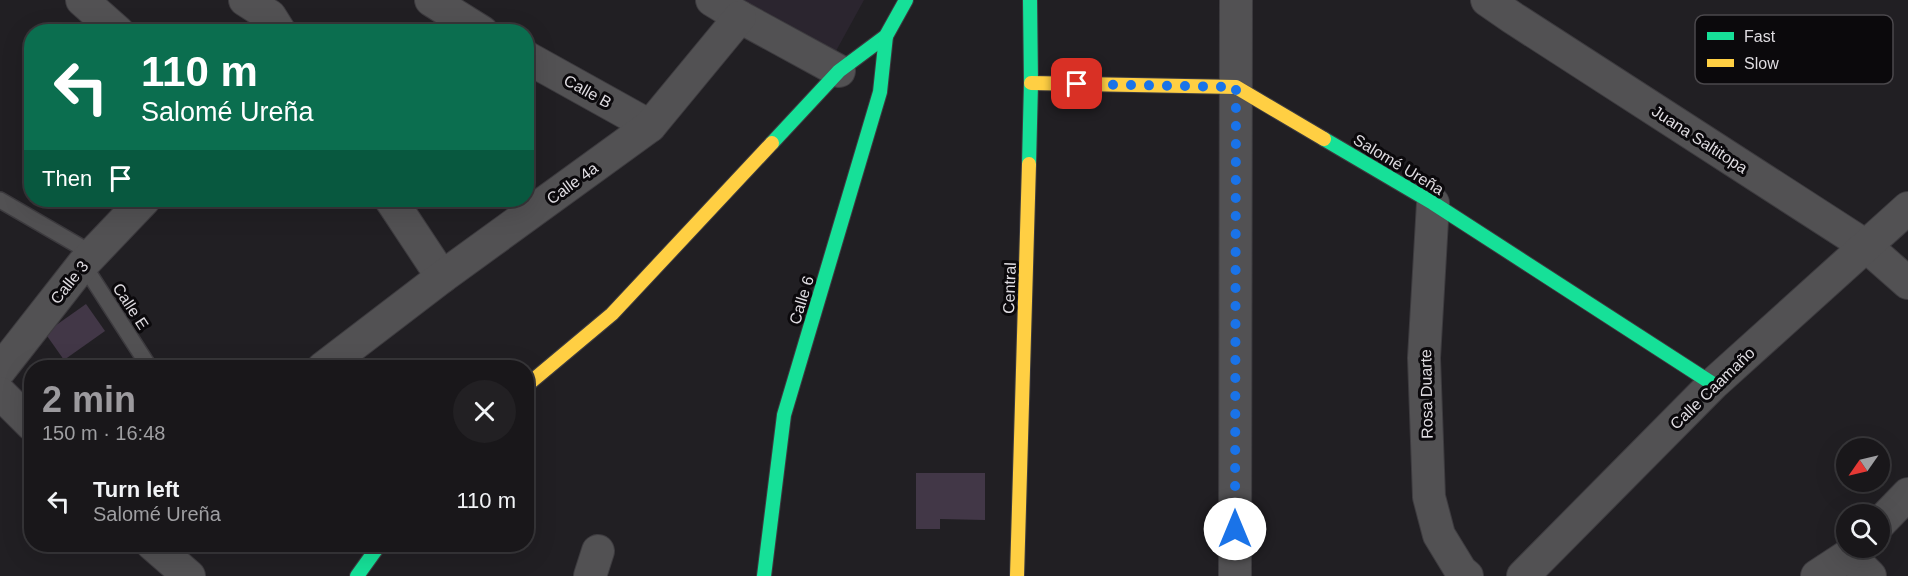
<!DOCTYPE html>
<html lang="en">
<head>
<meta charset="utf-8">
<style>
  body { margin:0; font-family:Arial,sans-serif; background:#222023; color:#f1f3f6; height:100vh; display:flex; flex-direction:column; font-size:22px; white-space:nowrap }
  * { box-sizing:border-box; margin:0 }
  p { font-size:20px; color:#9f9fa2 }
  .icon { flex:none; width:33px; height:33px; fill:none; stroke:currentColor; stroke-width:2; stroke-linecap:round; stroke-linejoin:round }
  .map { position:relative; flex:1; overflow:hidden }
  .drawer { position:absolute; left:24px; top:360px; width:510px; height:192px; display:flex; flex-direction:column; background:#19171a; border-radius:24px; box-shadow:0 6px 24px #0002,0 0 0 2px #373639 }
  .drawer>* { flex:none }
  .top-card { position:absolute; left:24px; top:24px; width:510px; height:183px; border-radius:24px; box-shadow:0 6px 24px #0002,0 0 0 2px #373639; background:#0b6e4f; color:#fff; overflow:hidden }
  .needle { width:39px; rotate:236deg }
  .controls { position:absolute; left:1836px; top:438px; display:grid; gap:12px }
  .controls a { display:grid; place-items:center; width:54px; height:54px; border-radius:50%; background:#19171a; box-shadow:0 6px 24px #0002,0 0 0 2px #373639; font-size:30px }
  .pin { position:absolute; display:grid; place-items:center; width:51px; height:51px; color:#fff; margin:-26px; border-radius:12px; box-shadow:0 3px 9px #0006 }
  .me { position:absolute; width:66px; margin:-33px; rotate:0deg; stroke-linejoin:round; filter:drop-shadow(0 0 4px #0008) }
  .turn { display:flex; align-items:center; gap:21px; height:126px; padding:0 18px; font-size:27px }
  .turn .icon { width:78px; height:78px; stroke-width:2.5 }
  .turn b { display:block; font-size:42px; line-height:51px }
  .then { display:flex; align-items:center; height:57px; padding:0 18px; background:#0003; gap:12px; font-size:22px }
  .round { display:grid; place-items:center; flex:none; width:63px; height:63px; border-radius:32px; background:#222023 }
  .head { display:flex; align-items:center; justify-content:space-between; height:102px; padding:0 18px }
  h1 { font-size:36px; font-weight:700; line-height:45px; color:#9c9a9e }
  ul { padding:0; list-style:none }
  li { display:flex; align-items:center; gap:18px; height:78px; padding:0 18px }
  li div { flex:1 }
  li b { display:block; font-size:22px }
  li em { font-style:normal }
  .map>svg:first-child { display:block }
</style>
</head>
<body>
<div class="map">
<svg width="1908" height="576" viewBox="0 0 1908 576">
  <rect width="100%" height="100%" fill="#211f23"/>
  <path fill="#2b252f" d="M728 0H864L836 51Z"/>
  <g fill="#423747">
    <path d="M86 304 105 331 64 360 45 333Z"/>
    <path d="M916 473H985V520L940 519V529H916Z"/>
  </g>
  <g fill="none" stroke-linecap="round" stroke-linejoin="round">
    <defs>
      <g id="lane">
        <path d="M0 200 93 254"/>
        <path d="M83 264 150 368"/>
      </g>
      <g id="street">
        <path d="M82 0 118 32"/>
        <path d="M245 0 270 16 280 32"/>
        <path d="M431 0 482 32"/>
        <path d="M712 0 740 17 839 71"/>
        <path d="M1487 0 1513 18 1866 246 1908 283"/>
        <path d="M526 57 650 126"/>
        <path d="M391 200 442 277"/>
        <path d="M1433 203 1424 358 1429 497 1439 535 1461 571 1467 576"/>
        <path d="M323 368 442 277 650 126 740 17"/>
        <path d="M0 370 83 264 144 200"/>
        <path d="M0 393 32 425"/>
        <path d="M1880 523 1908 494"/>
        <path d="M152 544 189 576"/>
        <path d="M1849 555 1870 576"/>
        <path d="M590 576 598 551"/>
        <path d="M1235 576 1236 0"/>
        <path d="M1523 576 1713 384 1908 208"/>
        <path d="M1817 576 1849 555 1856 548"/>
      </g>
      <g id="fast">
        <path d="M1324 139 1433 203 1713 384"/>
        <path d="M772 143 839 71 886 36 906 0"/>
        <path d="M1029 164 1031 83 1030 0"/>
        <path d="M357 576 380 544"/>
        <path d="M764 576 784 415 880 92 886 36"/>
      </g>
      <g id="slow">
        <path d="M1031 83 1236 87 1324 139"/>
        <path d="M526 386 612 314 772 143"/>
        <path d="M1017 576 1029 164"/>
      </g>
    </defs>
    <use href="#lane" stroke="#3d3b3f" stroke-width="18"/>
    <use href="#street" stroke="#3d3b3f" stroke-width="34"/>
    <use href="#fast" stroke="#3d3b3f" stroke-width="16"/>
    <use href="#slow" stroke="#3d3b3f" stroke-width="16"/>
    <use href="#lane" stroke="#525153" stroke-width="15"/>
    <use href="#street" stroke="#525153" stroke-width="32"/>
    <use href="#fast" stroke="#16e098" stroke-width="14"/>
    <use href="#slow" stroke="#ffcf43" stroke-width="14"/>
  </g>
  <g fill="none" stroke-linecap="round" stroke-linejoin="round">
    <path stroke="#1a73e8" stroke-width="10" stroke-dasharray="0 18" d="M1077 84 1236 87 1235 529"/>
  </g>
  <g text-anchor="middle" stroke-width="6" stroke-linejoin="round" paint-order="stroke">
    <g font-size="16" fill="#dfdce1" stroke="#0b090c">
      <text transform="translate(588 91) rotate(29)" y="6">Calle B</text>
      <text transform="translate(1700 139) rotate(33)" y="6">Juana Saltitopa</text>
      <text transform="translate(1399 164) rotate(31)" y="6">Salomé Ureña</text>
      <text transform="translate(572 183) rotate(-36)" y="6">Calle 4a</text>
      <text transform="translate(69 282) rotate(-51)" y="6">Calle 3</text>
      <text transform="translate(1009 288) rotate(-88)" y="6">Central</text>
      <text transform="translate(801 300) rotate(-73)" y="6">Calle 6</text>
      <text transform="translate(131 306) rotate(57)" y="6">Calle E</text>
      <text transform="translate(1712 388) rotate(-44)" y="6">Calle Caamaño</text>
      <text transform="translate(1426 394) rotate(-91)" y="6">Rosa Duarte</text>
    </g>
  </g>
  <rect x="1695" y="15" width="198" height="69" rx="9" fill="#0b090c" stroke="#4b484c" stroke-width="1.5"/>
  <rect x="1707" y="32" width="27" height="8" fill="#16e098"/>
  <rect x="1707" y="59" width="27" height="8" fill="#ffcf43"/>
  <g font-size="16" fill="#dfdce1">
    <text x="1744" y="42">Fast</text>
    <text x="1744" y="69">Slow</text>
  </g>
</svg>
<div class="controls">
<a><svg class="needle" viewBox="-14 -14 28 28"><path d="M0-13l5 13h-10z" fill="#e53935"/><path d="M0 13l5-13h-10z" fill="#9f9fa2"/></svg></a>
<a><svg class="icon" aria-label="search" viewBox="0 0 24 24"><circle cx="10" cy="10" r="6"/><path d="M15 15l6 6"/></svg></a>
</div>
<div class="pin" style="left:1077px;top:84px;background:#d93025"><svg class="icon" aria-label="arrive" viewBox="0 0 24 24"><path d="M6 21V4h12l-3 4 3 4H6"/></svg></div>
<svg class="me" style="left:1235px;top:529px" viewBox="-20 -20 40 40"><circle r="19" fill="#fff"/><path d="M0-13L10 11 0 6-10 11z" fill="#1a73e8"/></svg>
<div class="top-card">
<div class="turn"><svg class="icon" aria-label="left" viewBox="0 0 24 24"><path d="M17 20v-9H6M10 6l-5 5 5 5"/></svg><div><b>110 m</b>Salomé Ureña</div></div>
<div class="then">Then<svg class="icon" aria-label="arrive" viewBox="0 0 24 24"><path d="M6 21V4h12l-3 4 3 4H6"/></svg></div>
</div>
<section class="drawer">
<div class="head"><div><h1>2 min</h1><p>150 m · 16:48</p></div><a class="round"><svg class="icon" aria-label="close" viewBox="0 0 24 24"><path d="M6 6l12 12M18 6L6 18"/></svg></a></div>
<ul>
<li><svg class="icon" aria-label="left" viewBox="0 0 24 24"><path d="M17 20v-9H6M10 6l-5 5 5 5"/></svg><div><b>Turn left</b><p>Salomé Ureña</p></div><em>110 m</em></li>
</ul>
</section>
</div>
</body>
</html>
